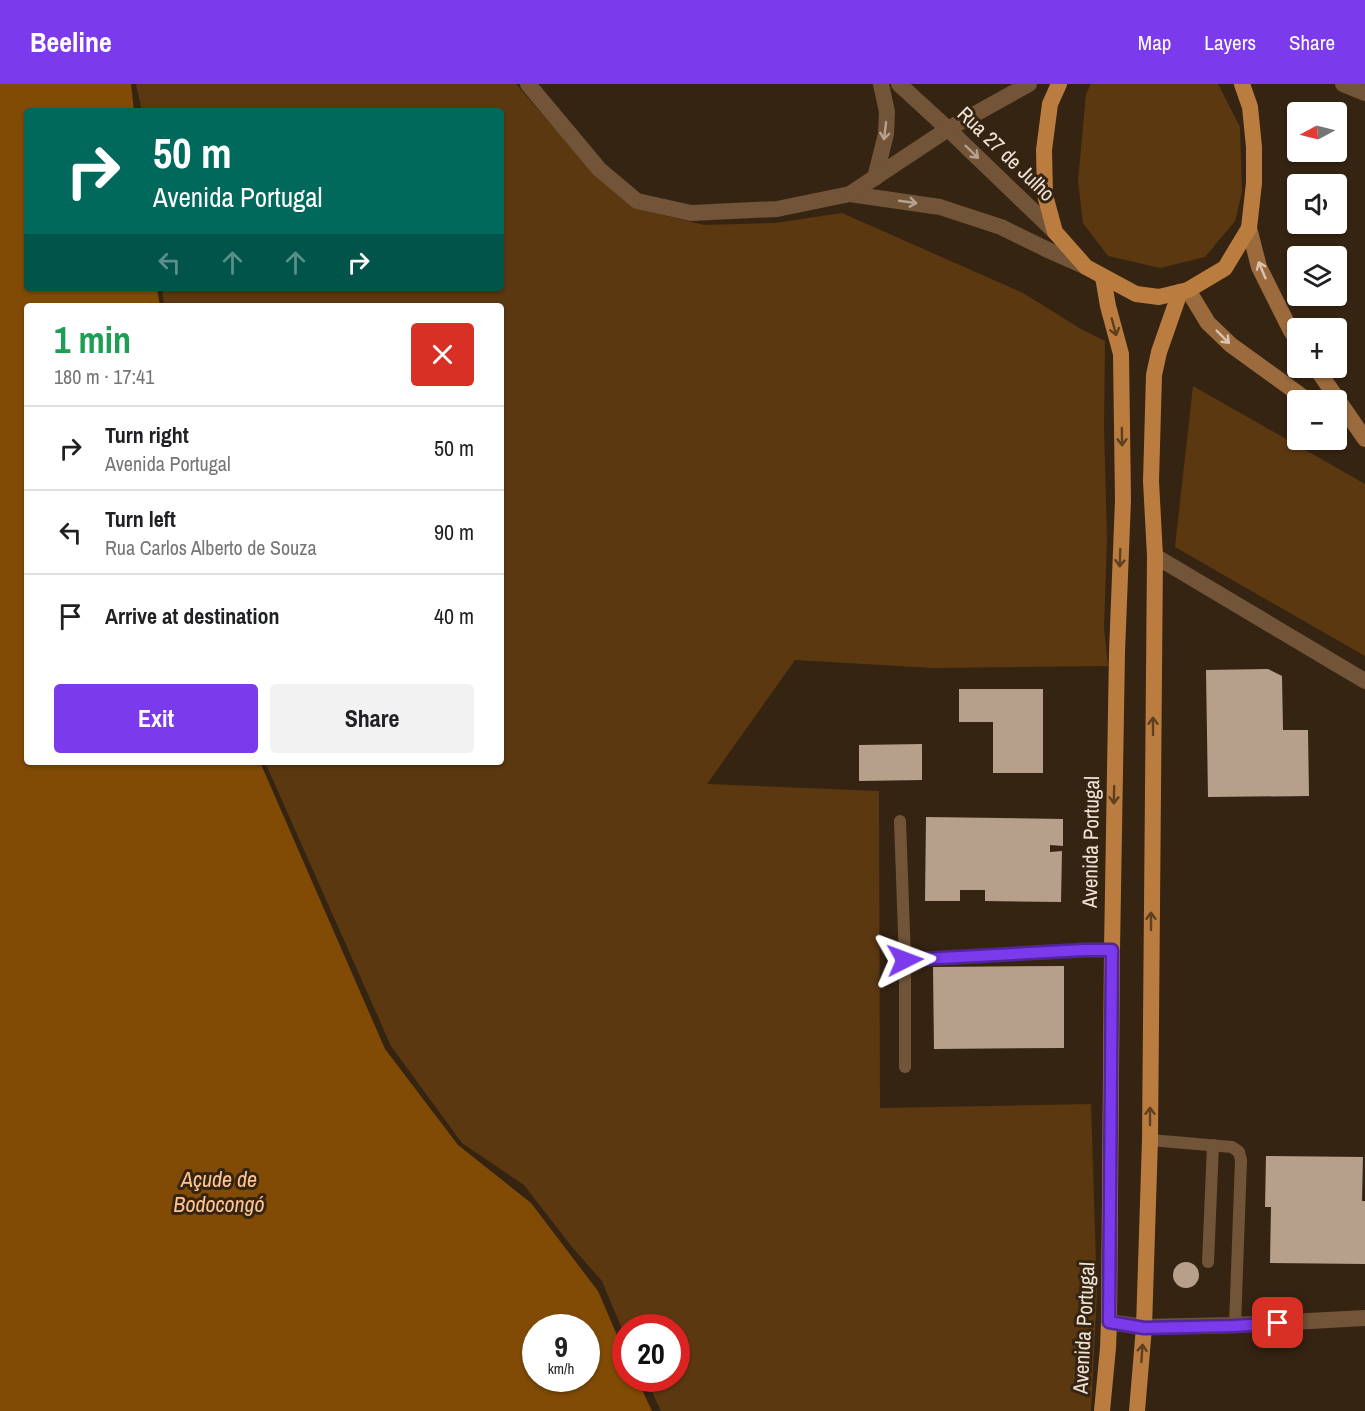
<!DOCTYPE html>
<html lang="en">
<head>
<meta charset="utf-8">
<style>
  body { margin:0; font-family:"Archivo Narrow",sans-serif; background:#f2f2f2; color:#202124; height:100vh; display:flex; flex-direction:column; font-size:22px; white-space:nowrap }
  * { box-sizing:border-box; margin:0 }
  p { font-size:20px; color:#757577 }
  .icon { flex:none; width:33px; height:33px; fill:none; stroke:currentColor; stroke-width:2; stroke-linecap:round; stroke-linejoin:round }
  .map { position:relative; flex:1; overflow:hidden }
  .drawer { position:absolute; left:24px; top:219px; width:480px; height:462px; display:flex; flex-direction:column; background:#fff; border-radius:6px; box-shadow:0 2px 4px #0004 }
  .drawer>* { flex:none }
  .hud { position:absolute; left:24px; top:24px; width:480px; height:183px; border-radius:6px; box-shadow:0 2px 4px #0004; background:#00695c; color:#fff; overflow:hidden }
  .needle { width:39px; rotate:263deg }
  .fabs { position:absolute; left:1287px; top:18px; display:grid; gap:12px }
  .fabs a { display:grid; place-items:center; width:60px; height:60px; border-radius:6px; background:#fff; box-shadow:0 2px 4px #0004; font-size:30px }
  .speed { position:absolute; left:522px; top:1230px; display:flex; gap:12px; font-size:30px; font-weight:700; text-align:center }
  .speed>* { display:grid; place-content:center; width:78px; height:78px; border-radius:50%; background:#fff; box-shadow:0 2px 4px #0004; line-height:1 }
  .speed small { font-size:15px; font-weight:400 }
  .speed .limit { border:9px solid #d22; background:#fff; color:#111 }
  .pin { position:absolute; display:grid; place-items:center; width:51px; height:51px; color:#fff; margin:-26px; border-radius:12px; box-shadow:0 3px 9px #0006 }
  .me { position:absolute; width:66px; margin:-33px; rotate:87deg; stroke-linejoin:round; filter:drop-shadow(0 0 4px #0008) }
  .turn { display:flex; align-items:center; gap:21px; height:126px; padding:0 30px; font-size:27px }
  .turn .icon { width:78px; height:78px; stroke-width:2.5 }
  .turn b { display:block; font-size:42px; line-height:51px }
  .lanes { display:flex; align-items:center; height:57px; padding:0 30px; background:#0003; justify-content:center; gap:30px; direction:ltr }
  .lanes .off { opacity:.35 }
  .round { display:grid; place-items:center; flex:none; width:63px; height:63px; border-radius:6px; background:#f2f2f2 }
  .headline { display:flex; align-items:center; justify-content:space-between; height:102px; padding:0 30px }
  h1 { font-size:36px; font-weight:700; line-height:45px; color:#1e9e55 }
  .primary-button { display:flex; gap:12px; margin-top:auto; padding:12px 30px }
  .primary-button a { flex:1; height:69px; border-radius:6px; background:#7c3aed; color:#fff; font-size:24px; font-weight:700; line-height:69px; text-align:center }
  .primary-button a+a { background:#f2f2f2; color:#202124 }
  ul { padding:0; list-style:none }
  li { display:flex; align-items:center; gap:18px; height:84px; padding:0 30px; border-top:2px solid #e0e0e0 }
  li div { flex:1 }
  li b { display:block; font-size:22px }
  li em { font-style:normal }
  header { display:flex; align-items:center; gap:36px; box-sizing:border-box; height:84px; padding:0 30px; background:#7c3aed; color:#fff }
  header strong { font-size:28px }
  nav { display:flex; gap:33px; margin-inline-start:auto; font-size:21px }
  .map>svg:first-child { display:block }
</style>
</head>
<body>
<header>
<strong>Beeline</strong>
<nav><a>Map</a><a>Layers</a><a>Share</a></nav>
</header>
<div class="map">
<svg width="1365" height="1327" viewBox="0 0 1365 1327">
  <rect width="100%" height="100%" fill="#362412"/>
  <g fill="#5c3810">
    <path d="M136 0H516L577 70 634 124 704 141 775 139 842 129 1023 209 1081 245 1105 257 1104 341 1107 455 1104 544 1108 582 933 584 795 576 707 700 879 707 880 1024 1091 1020 1097 1209 1091 1327H661L646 1295 676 1294V1244H626L625 1252 602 1197 572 1163 524 1101 462 1059 391 962 265 678H501V222H164L162 204H501V27H142Z"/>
    <path d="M1091 0H1218L1240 43 1242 108 1235 137 1205 173 1160 184 1108 172 1083 139 1078 97 1086 10Z"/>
    <path d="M1193 302 1365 400V572L1175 463Z"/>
  </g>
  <path fill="#814b06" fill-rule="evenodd" d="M0 0H131L134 27H27V204H157L160 222H27V678H260L385 965 458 1061 531 1119 598 1207 625 1270 626 1294 637 1295 652 1327H0ZM536 1244H586V1294H536Z"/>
  <g fill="#b7a08b">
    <path d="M1268 585 1282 592 1283 646H1308L1309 712 1208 713 1206 586Z"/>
    <path d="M959 605H1043V689H993V638H959Z"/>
    <path d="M922 660V696L859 697V661Z"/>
    <path d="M926 733 1063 735V762L1050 761V768L1062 767 1061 818 985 817V806H960V817H925Z"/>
    <path d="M1064 882V964L934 965 933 883Z"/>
    <path d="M1266 1072 1363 1073 1362 1117H1365V1180L1270 1179 1271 1123H1265Z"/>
    <circle cx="1186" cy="1191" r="13"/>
  </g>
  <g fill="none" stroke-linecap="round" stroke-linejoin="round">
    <g stroke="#725438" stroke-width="12">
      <path d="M900 737 905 876 1084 866H1112"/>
      <path d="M905 876V983"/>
      <path d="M1150 1056 1232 1063 1239 1068 1241 1076 1235 1241"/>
      <path d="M1208 1178 1213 1061"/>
    </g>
    <g stroke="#725438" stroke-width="16">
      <path d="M1343 0 1365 9"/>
      <path d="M1155 472 1365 597"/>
      <path d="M1109 1238 1144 1243 1235 1241 1365 1234"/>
    </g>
    <g stroke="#725438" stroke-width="16">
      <path d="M528 0 599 85 637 117 691 129 777 125 850 110 940 123 1001 143 1050 167 1086 183"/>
      <path d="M899 0 948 45 1055 148"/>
      <path d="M875 94 886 50 887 28 881 0"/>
      <path d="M850 110 948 45 1029 0"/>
    </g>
    <g stroke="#9b6b3d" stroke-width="16">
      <path d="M1249 144 1259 183 1291 247 1298 257"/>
      <path d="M1188 206 1208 239 1231 261 1307 316"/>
      <path d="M1316 284 1365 355"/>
    </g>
    <g stroke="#bb7d3f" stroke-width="16">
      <path d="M1059 0 1050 20 1044 66 1045 111 1055 148 1086 183 1136 210 1159 213 1188 206 1225 184 1249 144 1254 99V63L1250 23 1242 0"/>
      <path d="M1102 1327 1108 1264 1109 1238 1112 866 1117 568 1123 416 1121 270 1108 222 1103 193"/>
      <path d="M1137 1327 1144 1243 1150 1056 1155 472 1151 397 1154 291 1159 268 1180 208"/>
    </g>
  </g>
  <defs><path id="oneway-shaft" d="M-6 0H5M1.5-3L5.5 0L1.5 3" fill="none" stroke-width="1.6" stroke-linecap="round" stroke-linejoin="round" transform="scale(1.5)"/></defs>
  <g stroke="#b7a28f">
    <use href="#oneway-shaft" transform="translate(885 47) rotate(97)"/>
    <use href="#oneway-shaft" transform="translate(972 68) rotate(44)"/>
    <use href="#oneway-shaft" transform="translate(908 118) rotate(8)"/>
  </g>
  <g stroke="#dac4b0">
    <use href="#oneway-shaft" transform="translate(1262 186) rotate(-113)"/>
    <use href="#oneway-shaft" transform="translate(1223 253) rotate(45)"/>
  </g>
  <g stroke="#5e3f20">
    <use href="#oneway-shaft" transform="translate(1114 243) rotate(75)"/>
    <use href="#oneway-shaft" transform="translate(1122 353) rotate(89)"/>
    <use href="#oneway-shaft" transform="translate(1120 474) rotate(92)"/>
    <use href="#oneway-shaft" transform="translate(1153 642) rotate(-90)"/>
    <use href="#oneway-shaft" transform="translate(1114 711) rotate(91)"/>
    <use href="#oneway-shaft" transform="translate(1151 837) rotate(-90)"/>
    <use href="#oneway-shaft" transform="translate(1150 1032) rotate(-90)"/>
    <use href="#oneway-shaft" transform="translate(1142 1269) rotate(-86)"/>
  </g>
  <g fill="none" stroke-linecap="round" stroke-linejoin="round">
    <defs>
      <path id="route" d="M905 876 1084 866H1112L1109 1238 1144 1244 1234 1242 1278 1239"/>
    </defs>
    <use href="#route" stroke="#51269a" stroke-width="15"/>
    <use href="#route" stroke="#7c3aed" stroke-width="10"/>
  </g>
  <g text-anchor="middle" stroke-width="6" stroke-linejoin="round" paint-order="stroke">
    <g font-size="21" fill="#efe2d7" stroke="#362412">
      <text transform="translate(1006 70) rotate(44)" y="7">Rua 27 de Julho</text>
      <text transform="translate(1091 758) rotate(-89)" y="7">Avenida Portugal</text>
      <text transform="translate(1084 1244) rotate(-87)" y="7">Avenida Portugal</text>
    </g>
    <g font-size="22" font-style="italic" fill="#ffc590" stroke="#362412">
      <text x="219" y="1103">Açude de<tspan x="219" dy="25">Bodocongó</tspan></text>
    </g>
  </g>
</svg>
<div class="fabs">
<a><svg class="needle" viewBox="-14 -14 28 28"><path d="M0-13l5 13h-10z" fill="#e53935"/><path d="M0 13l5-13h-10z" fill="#757577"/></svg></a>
<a><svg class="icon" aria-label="sound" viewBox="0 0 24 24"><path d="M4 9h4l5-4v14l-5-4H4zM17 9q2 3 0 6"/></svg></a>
<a><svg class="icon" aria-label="layers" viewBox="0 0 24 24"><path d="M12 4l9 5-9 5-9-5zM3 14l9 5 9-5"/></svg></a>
<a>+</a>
<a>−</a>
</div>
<div class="speed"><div>9<small>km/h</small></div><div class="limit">20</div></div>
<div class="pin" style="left:1278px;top:1239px;background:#d93025"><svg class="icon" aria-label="arrive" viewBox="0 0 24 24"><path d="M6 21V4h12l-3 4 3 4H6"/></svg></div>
<svg class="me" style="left:905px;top:876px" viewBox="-20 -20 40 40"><path d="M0-17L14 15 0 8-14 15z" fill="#7c3aed" stroke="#fff" stroke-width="4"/></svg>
<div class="hud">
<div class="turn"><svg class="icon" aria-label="right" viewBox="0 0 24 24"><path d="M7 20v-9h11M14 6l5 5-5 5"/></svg><div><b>50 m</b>Avenida Portugal</div></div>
<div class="lanes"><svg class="icon off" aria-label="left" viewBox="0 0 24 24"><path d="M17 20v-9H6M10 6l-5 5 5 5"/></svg><svg class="icon off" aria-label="ahead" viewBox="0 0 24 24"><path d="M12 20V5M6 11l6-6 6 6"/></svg><svg class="icon off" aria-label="ahead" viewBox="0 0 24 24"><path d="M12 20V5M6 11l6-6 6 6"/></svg><svg class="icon" aria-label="right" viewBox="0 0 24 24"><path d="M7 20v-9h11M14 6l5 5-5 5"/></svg></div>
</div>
<section class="drawer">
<div class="headline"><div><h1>1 min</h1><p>180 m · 17:41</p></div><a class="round" style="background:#d93025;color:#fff"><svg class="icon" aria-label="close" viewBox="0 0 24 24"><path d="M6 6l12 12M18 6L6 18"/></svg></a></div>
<ul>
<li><svg class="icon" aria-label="right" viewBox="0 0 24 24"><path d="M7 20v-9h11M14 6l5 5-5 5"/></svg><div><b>Turn right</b><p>Avenida Portugal</p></div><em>50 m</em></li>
<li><svg class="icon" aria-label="left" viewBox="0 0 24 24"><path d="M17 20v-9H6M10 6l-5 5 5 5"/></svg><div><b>Turn left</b><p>Rua Carlos Alberto de Souza</p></div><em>90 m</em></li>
<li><svg class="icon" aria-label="arrive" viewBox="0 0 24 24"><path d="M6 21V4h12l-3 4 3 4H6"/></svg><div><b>Arrive at destination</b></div><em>40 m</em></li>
</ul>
<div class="primary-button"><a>Exit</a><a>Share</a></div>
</section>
</div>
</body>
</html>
